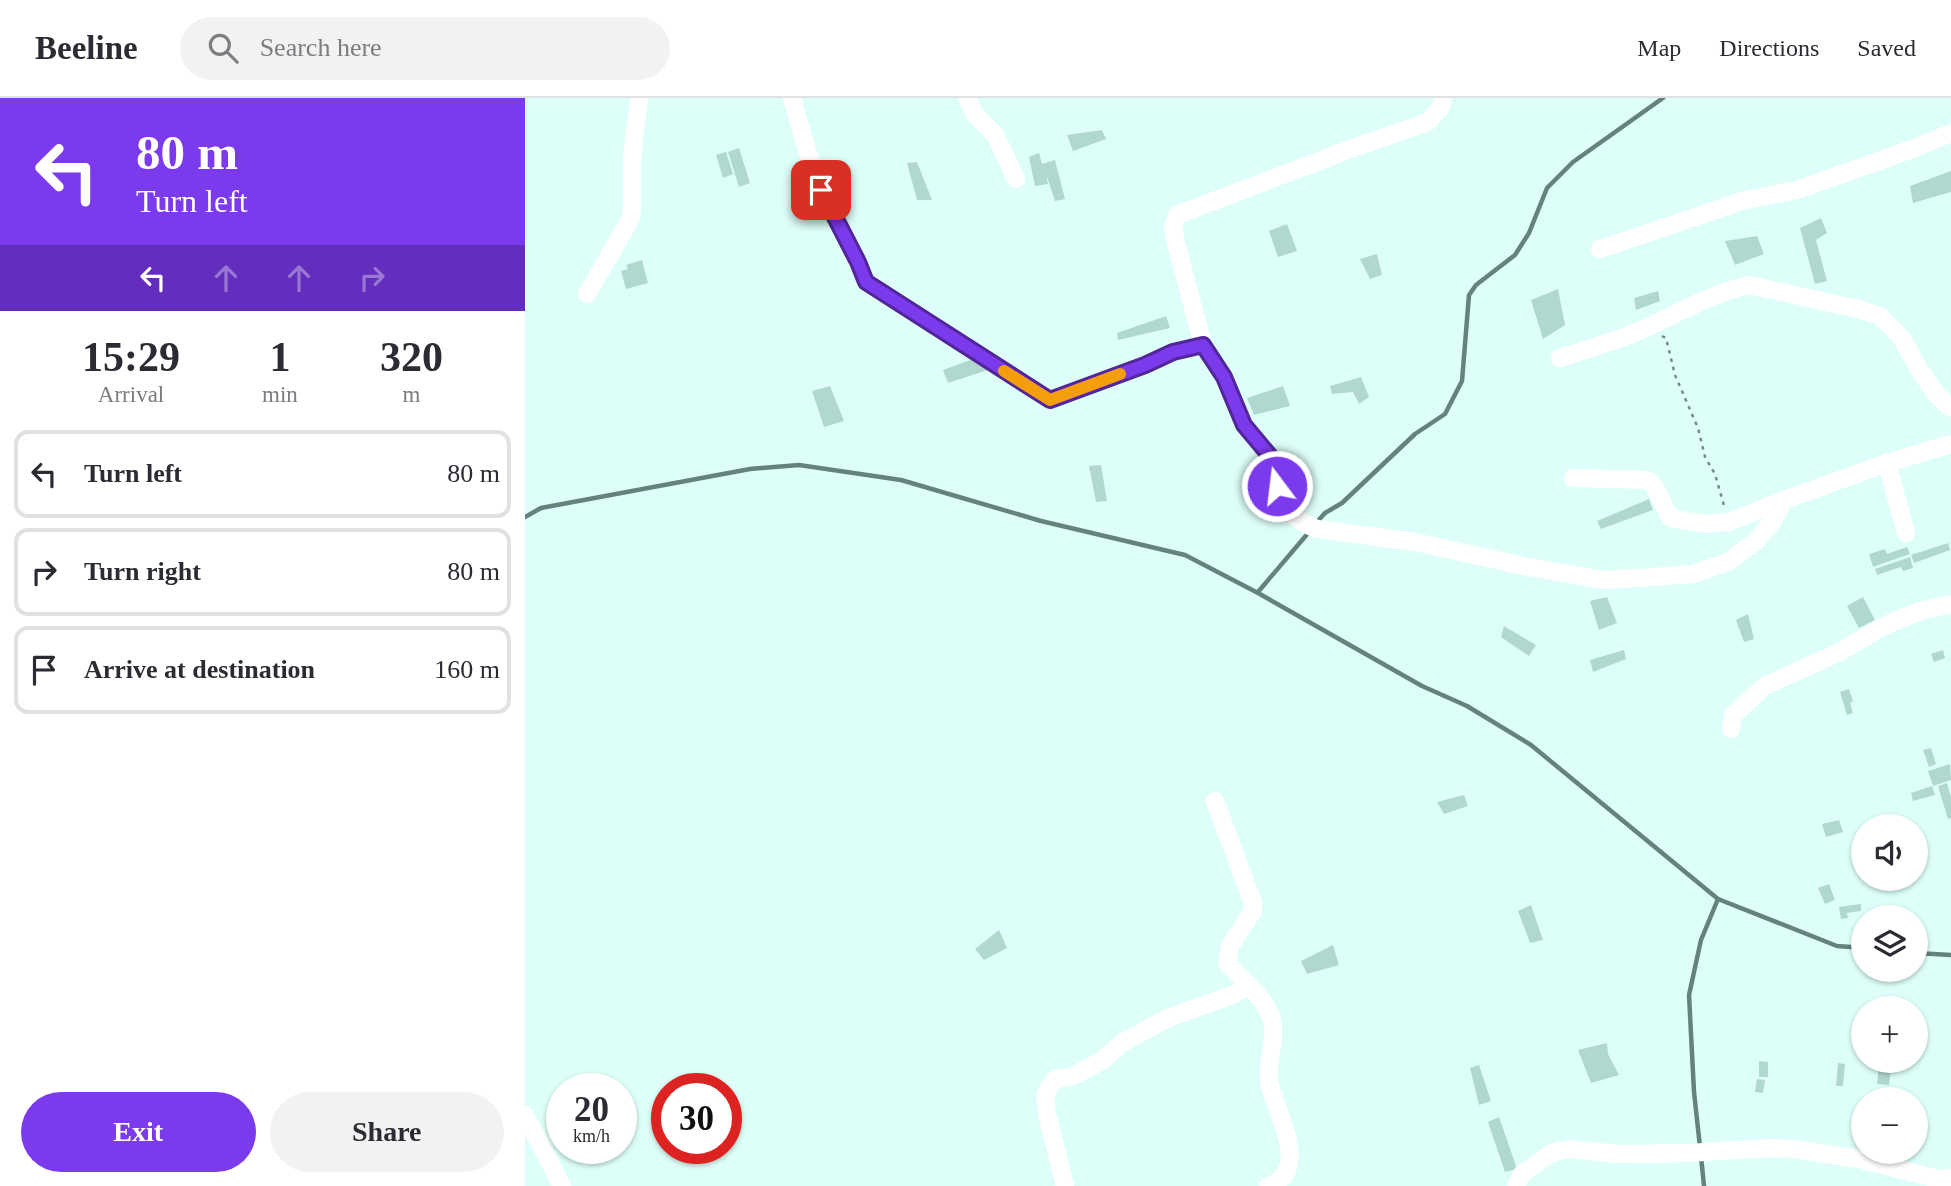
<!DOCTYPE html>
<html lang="en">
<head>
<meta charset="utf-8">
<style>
  body { margin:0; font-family:"Times New Roman",serif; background:#f2f2f3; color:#2b2b33; height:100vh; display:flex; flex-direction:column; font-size:26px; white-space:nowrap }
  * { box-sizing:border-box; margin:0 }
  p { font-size:23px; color:#7c7c81 }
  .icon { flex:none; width:38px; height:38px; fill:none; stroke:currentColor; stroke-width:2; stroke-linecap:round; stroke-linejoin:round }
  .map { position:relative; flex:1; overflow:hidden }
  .sheet { display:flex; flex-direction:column; background:#fff; width:525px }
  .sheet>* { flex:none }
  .hud { background:#7c3aed; color:#fff; overflow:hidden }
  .buttons { position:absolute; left:1326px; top:716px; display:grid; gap:14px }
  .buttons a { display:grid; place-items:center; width:77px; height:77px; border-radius:50%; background:#fff; box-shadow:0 2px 5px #0004; font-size:35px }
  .speed { position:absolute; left:21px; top:975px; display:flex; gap:14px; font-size:35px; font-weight:700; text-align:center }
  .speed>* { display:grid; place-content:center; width:91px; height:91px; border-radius:50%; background:#fff; box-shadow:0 2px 5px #0004; line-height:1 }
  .speed small { font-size:18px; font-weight:400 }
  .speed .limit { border:10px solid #d22; background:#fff; color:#111 }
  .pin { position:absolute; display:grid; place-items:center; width:60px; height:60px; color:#fff; margin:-30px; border-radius:14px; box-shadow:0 4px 10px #0006 }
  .me { position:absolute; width:77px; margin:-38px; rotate:345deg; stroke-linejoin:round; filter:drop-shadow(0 0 5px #0008) }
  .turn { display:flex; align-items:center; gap:24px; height:147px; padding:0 21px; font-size:32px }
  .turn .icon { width:91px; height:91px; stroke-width:2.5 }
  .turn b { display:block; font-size:49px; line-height:60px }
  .lanes { display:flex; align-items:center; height:66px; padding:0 21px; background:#0003; justify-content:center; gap:35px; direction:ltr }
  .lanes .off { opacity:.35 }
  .eta { display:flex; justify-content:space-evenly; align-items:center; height:119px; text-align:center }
  .eta b { font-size:42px; font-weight:700; line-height:49px }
  .button { display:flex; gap:14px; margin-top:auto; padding:14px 21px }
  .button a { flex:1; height:80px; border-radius:42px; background:#7c3aed; color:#fff; font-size:28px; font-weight:700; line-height:80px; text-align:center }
  .button a+a { background:#f2f2f3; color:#2b2b33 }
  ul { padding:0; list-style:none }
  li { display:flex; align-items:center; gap:21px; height:88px; margin:0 14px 10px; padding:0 7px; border:4px solid #e1e1e2; border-radius:14px }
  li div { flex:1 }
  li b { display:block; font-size:26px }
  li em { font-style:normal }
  header { display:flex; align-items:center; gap:42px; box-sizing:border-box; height:98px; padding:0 35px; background:#fff; border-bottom:2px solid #e1e1e2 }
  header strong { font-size:33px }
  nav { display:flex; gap:38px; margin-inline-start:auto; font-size:24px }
  .search { width:490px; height:63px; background:#f2f2f3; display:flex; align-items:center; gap:18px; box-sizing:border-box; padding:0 24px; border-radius:38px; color:#7c7c81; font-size:26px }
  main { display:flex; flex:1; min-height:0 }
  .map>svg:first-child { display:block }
</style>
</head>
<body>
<header>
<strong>Beeline</strong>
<div class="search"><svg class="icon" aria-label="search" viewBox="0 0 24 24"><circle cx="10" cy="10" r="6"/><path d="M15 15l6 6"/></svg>Search here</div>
<nav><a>Map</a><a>Directions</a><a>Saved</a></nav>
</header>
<main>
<section class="sheet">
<div class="hud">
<div class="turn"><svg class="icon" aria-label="left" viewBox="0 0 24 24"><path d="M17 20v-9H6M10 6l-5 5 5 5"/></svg><div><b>80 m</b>Turn left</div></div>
<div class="lanes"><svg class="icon" aria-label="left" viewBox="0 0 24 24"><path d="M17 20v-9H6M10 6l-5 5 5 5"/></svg><svg class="icon off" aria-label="ahead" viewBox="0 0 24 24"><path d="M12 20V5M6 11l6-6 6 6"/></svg><svg class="icon off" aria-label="ahead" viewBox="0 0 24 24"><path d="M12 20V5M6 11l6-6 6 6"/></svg><svg class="icon off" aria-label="right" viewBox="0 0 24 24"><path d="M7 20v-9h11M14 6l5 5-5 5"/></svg></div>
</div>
<div class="eta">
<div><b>15:29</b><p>Arrival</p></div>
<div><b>1</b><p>min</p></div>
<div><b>320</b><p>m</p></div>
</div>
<ul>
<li><svg class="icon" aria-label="left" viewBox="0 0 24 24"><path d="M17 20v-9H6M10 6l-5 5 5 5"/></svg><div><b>Turn left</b></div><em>80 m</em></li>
<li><svg class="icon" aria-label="right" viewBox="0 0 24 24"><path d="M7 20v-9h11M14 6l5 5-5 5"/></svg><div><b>Turn right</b></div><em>80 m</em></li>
<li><svg class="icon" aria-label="arrive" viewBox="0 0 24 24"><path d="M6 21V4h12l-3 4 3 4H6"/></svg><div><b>Arrive at destination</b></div><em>160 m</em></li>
</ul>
<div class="button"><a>Exit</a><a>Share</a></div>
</section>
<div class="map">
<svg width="1426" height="1088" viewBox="0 0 1426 1088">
  <rect width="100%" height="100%" fill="#defff9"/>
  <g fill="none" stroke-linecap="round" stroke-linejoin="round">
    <g stroke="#64827e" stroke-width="4.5">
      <path d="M0 419 16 410 225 371 274 367 376 382 516 423 660 457 733 495 897 588 942 608 1006 647 1193 801 1312 848 1339 850"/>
      <path d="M791 425 800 415 817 405 890 336 920 316 937 283 944 197 951 187 990 157 1004 135 1022 90 1048 64 1138 0"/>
      <path d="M733 494 784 434"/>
      <path d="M1391 855 1426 857"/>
      <path d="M1175 1049 1169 994 1164 897 1176 842 1193 801"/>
      <path d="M1176 1058 1179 1088"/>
    </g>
  </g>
  <g fill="#b0d8d1">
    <path d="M577 32 581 41 548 53 542 37Z"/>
    <path d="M214 50 225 85 214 89 203 54Z"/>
    <path d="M201 54 208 76 198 80 191 57Z"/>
    <path d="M514 55 517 66 530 62 540 101 530 103 521 76 523 86 510 88 504 59Z"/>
    <path d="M392 64 407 102H392L382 65Z"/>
    <path d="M1426 73V94L1388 105 1385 88Z"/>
    <path d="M1296 120 1302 135 1291 142 1302 183 1290 186 1275 130Z"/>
    <path d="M762 126 772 153 753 159 744 133Z"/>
    <path d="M1232 138 1239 156 1210 167 1200 143Z"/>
    <path d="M852 156 857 177 845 181 835 161Z"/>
    <path d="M117 162 123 185 101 191 96 173 103 171 101 167Z"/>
    <path d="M1033 191 1040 227 1018 241 1006 202Z"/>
    <path d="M1133 193 1135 203 1111 212 1109 200Z"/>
    <path d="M641 218 645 230 593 242 592 235Z"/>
    <path d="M456 258 463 272 423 285 418 272Z"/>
    <path d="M836 279 844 299 834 306 828 294 807 296 805 288Z"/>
    <path d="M305 288 319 323 299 329 287 293Z"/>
    <path d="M758 288 765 308 729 317 722 300Z"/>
    <path d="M772 359 778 382 766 381 761 360Z"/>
    <path d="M576 367 582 403 571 404 564 368Z"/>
    <path d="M1124 401 1128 412 1076 431 1072 423Z"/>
    <path d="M1423 445 1425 452 1389 465 1386 457Z"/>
    <path d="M1382 449 1385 456 1348 469 1344 456 1360 451 1362 456Z"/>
    <path d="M1385 459 1388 470 1378 473 1376 469 1352 477 1350 471Z"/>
    <path d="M1082 499 1092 525 1074 532 1065 503Z"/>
    <path d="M1338 499 1350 522 1334 530 1322 508Z"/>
    <path d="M1223 516 1229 541 1219 544 1211 522Z"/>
    <path d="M979 528 1011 547 1004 558 976 539Z"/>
    <path d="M1099 552 1101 561 1068 574 1065 562Z"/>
    <path d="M1418 552 1420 560 1409 564 1406 556Z"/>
    <path d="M1324 591 1328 603 1325 605 1328 615 1322 617 1315 594Z"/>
    <path d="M1406 650 1411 666 1404 669 1398 652Z"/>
    <path d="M1425 666 1426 682 1408 688 1403 673Z"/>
    <path d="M1422 685 1426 699V720L1423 721 1413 688Z"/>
    <path d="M1407 688 1410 697 1388 703 1386 695Z"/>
    <path d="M939 697 943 708 919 716 912 704Z"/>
    <path d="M1314 722 1318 734 1301 739 1297 726Z"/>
    <path d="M1304 786 1310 802 1300 806 1293 790Z"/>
    <path d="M1336 806V813L1322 815 1323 820 1316 821 1314 809Z"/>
    <path d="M1006 807 1018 842 1005 845 993 813Z"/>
    <path d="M474 832 482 850 459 862 450 851Z"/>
    <path d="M808 847 814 867 782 876 776 863Z"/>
    <path d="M1082 945 1083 956 1094 977 1066 985 1053 952Z"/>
    <path d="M1234 963 1243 964V979H1234Z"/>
    <path d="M1313 965 1320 966 1318 988H1311Z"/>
    <path d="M954 967 966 1003 954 1007 945 970Z"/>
    <path d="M1354 967 1366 969 1364 987 1352 986Z"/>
    <path d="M1232 981 1240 982 1238 995 1230 994Z"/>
    <path d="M974 1019 992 1071 980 1074 963 1024Z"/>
  </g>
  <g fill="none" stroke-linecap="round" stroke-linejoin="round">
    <path stroke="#758b88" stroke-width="2.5" stroke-dasharray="3.5 5" stroke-linecap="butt" d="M1137 238 1141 240 1150 277 1173 330 1180 359 1190 376 1200 411"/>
    <g stroke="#fff" stroke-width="18">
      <path d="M267 0C276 31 284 65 298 95 312 125 329 153 341 184L525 302 620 267 648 254 678 247"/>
      <path d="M442 0 449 15 471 38 491 81"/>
      <path d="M918 0 916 9 903 24 828 50 652 117 648 130 651 145 678 247 699 279 719 327 755 370C754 375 752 382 752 387 752 409 774 424 792 431L890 444 1003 469 1079 482 1129 479 1168 476 1203 464 1231 443 1247 424 1259 402"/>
      <path d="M1075 151 1217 103 1272 92 1390 50 1426 35"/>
      <path d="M62 196 106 120 107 110V60L114 0"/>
      <path d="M1035 260C1064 250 1096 242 1123 229 1156 214 1189 194 1225 187L1333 211 1355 218 1376 239 1395 273 1411 296 1426 310"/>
      <path d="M1362 365 1381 435"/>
      <path d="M1048 380 1123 382C1132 388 1138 409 1146 420L1181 426 1204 424 1259 402 1362 365 1426 346"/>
      <path d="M1206 631 1208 617 1241 587 1313 555 1355 530 1370 523 1398 512 1426 506"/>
      <path d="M690 703 728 805V813L705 848 702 865C716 880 739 899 746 919 753 941 741 961 744 983 748 1010 789 1073 743 1088"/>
      <path d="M0 1017 37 1088"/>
      <path d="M540 1088 522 1016 520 998 524 989 531 981 548 978 578 962 597 945 643 920 710 896 723 886"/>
      <path d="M991 1088 997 1076 1026 1055 1044 1051 1093 1056 1163 1055 1245 1050 1269 1051 1334 1061 1413 1081 1426 1080"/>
    </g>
  </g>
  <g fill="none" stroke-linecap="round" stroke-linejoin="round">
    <defs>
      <path id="route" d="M296 92 333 164 341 184 525 302 620 267 648 254 678 247 699 279 719 327 755 370 752 388"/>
    </defs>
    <use href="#route" stroke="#51269a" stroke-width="18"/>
    <use href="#route" stroke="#7c3aed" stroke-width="12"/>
    <path stroke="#f59e0b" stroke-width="12" d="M479 273 525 302 595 276"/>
  </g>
</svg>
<div class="buttons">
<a><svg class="icon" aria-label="sound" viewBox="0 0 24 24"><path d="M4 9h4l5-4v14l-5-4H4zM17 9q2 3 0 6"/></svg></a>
<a><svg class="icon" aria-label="layers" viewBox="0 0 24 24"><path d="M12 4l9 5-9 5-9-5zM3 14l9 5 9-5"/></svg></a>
<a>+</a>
<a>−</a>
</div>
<div class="speed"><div>20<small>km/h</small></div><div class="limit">30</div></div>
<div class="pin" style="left:296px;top:92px;background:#d93025"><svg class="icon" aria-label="arrive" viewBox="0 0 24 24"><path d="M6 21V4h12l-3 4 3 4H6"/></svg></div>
<svg class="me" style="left:752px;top:388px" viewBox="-20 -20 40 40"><circle r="17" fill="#7c3aed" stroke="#fff" stroke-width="3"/><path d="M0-11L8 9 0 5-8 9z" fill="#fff"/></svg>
</div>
</main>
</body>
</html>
